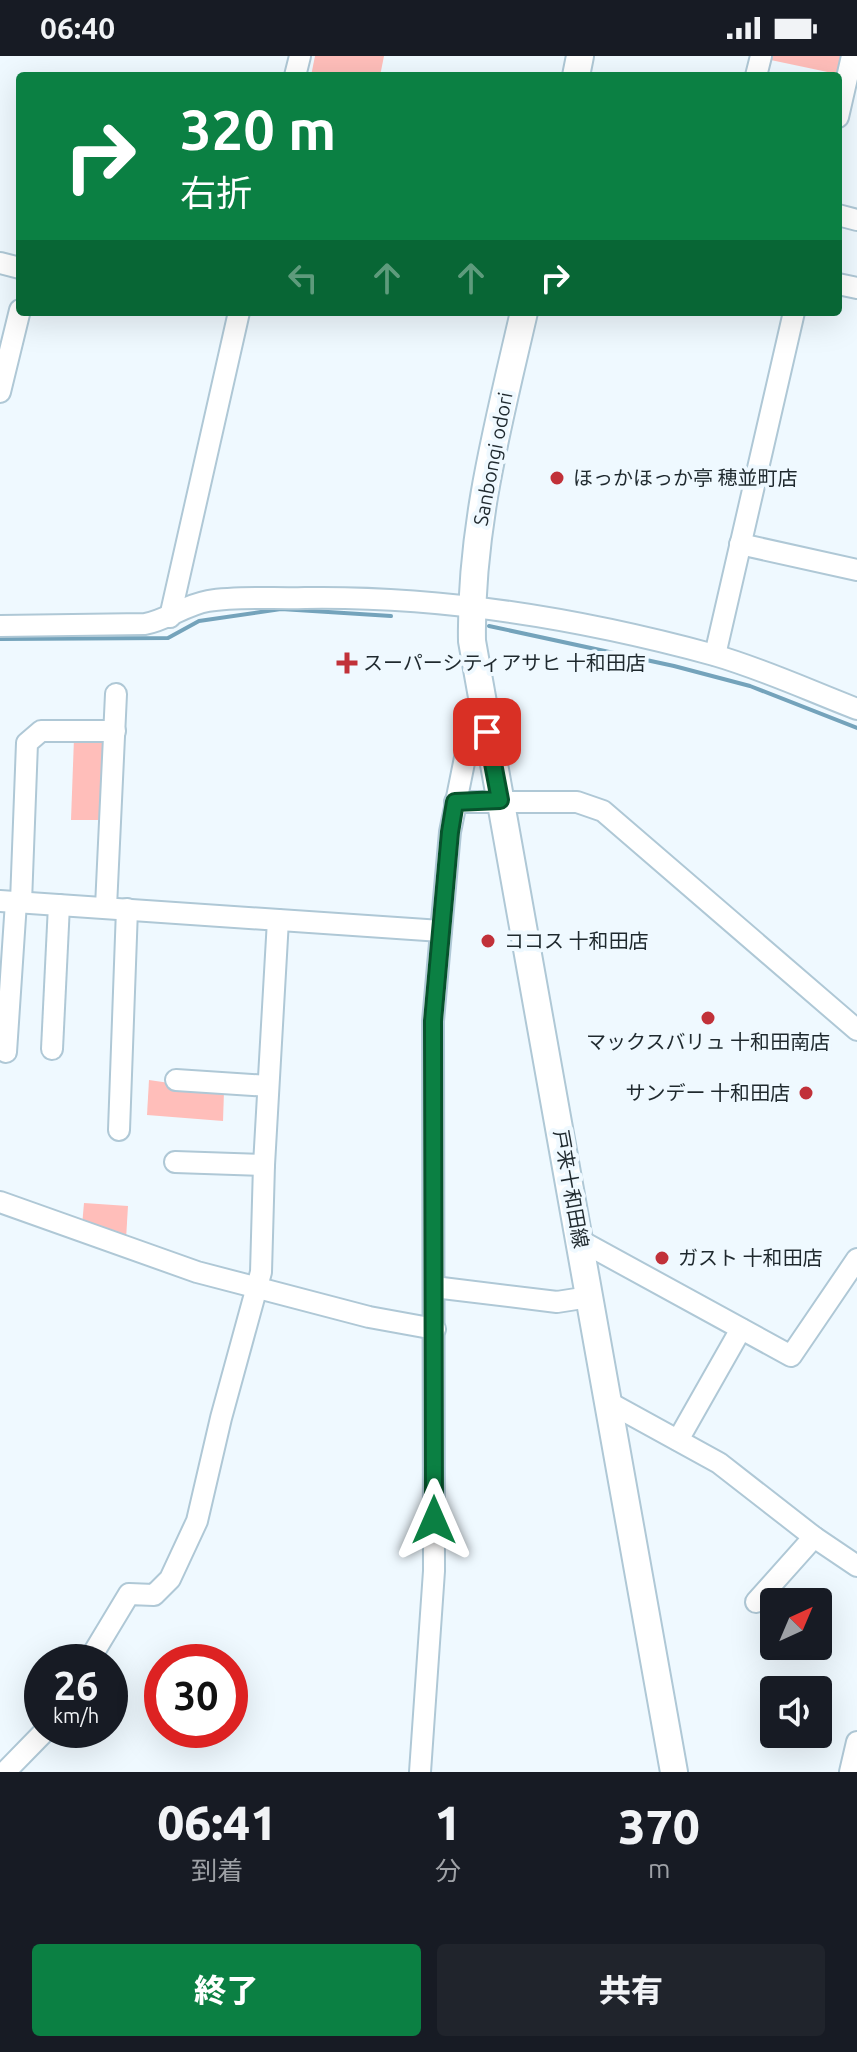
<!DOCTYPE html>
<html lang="ja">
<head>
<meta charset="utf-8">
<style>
  body { margin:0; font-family:Ubuntu,"Noto Sans JP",sans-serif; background:#20242c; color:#f1f3f6; height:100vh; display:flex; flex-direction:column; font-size:30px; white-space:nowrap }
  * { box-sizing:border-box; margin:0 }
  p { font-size:26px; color:#9ea1a6 }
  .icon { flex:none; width:44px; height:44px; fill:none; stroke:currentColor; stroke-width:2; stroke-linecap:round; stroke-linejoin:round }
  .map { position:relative; height:1716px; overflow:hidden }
  .drawer { display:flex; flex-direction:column; background:#171b24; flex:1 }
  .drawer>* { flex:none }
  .hud { position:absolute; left:16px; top:16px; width:826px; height:244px; border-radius:8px; box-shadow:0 8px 32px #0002; background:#0b8043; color:#fff; overflow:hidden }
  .needle { width:52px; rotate:44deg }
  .controls { position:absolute; left:760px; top:1532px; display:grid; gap:16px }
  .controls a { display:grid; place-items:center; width:72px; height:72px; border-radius:8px; background:#171b24; box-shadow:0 8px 32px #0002; font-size:40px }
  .speed { position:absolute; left:24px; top:1588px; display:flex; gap:16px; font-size:40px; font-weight:700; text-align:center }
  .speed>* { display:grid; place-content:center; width:104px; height:104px; border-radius:50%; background:#171b24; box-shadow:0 8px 32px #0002; line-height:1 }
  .speed small { font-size:20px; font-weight:400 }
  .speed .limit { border:12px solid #d22; background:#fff; color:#111 }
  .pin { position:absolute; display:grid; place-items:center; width:68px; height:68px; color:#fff; margin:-34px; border-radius:16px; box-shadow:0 4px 12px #0006 }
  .me { position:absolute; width:88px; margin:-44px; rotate:0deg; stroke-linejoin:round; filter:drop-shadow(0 0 6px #0008) }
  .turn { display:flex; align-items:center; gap:28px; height:168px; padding:0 32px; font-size:36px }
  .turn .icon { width:104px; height:104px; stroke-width:2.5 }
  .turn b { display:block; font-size:56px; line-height:68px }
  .lanes { display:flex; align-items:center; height:76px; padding:0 32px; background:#0003; justify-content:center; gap:40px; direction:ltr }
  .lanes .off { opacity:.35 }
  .eta { display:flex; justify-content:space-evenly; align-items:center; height:136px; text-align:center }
  .eta b { font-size:48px; font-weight:800; line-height:56px }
  .action { display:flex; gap:16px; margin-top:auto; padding:16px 32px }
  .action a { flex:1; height:92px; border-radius:8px; background:#0b8043; color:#fff; font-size:32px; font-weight:800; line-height:92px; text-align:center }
  .action a+a { background:#20242c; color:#f1f3f6 }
  .status { display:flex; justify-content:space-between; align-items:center; height:56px; padding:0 40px; background:#171b24; direction:ltr }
  .status svg { height:22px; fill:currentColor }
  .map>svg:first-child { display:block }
</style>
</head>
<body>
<div class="status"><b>06:40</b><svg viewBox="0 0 49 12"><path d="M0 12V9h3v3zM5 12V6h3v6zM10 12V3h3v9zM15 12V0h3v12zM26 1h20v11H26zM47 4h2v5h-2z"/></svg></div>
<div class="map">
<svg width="857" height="1716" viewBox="0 0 857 1716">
  <rect width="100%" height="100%" fill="#eff9ff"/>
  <g fill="#ffbeba">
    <path d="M315 0H384L380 20H311Z"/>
    <path d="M767 0H841L837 18 766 3Z"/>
    <path d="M74 682 107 683 105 764H71Z"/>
    <path d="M149 1024 224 1035 223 1065 147 1059Z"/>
    <path d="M84 1147 128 1150 126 1183 82 1170Z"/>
  </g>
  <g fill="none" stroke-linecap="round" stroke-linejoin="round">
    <g stroke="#74a3bb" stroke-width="4">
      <path d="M489 570 674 610 750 630 857 672"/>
      <path d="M0 583 168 582 199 565 281 553 391 560"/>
    </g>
    <defs>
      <g id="minor">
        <path d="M295 20 300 0"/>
        <path d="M756 20 761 0"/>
        <path d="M838 61 852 0"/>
        <path d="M838 159 857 164"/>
        <path d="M0 207 20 212"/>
        <path d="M838 228 857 232"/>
        <path d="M0 336 20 254"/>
        <path d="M740 488 857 514"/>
        <path d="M170 561 239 256"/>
        <path d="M0 570 145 568C167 564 185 549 208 545 239 540 274 543 305 542 442 540 582 563 714 599 763 613 810 635 857 653"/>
        <path d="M715 599 794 256"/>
        <path d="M455 746H577L603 755 857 974"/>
        <path d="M0 845 441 875"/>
        <path d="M21 846 27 687 41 675H115"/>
        <path d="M106 851 116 638"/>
        <path d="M52 993 59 849"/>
        <path d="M6 996 16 846"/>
        <path d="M176 1024 268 1030"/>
        <path d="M119 1074 127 853"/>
        <path d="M175 1106 264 1109"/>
        <path d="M0 1146 197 1216 369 1261 435 1273"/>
        <path d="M581 1185 791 1300 857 1203"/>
        <path d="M434 1231 557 1246 589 1241"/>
        <path d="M608 1346 719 1407 814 1481 857 1510"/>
        <path d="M678 1384 741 1273"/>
        <path d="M756 1546 814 1481"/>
        <path d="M88 1606 129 1538 154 1539 170 1523 197 1465 221 1362 261 1216 264 1109 278 864"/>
        <path d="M5 1716 46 1674"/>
        <path d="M420 1716 434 1515 433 965 450 776 471 672 482 649"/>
        <path d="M850 1716 857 1686"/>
      </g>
      <g id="major">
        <path d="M576 20 580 0"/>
        <path d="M524 256C499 365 470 472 472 585L674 1716"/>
      </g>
    </defs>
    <use href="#minor" stroke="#afc8d6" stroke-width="24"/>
    <use href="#major" stroke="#afc8d6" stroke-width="30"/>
    <use href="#minor" stroke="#fff" stroke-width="20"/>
    <use href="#major" stroke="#fff" stroke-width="26"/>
  </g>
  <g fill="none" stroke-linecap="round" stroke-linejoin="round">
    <defs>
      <path id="route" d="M434 1464 433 965 450 776 455 746 500 744 487 676"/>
    </defs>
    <use href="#route" stroke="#07532c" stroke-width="20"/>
    <use href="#route" stroke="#0b8043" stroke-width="14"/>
  </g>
  <g fill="#c13139" stroke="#eff9ff" stroke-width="3">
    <circle cx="557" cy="422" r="8"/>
    <path d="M343 595h8v8h8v8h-8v8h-8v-8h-8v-8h8z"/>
    <circle cx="488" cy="885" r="8"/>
    <circle cx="708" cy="962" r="8"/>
    <circle cx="806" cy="1037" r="8"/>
    <circle cx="662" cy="1202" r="8"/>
  </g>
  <g text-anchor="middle" stroke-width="8" stroke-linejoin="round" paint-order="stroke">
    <g font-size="20" fill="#1f292e" stroke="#eff9ff">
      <text transform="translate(493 403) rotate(-79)" y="7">Sanbongi odori</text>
      <text transform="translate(571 1133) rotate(80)" y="7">戸来十和田線</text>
    </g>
    <g font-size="20" fill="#1f292e" stroke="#eff9ff" text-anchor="start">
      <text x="573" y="429">ほっかほっか亭 穂並町店</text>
      <text x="363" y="614">スーパーシティアサヒ 十和田店</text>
      <text x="504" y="892">ココス 十和田店</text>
      <text x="708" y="993" text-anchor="middle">マックスバリュ 十和田南店</text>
      <text x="790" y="1044" text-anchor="end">サンデー 十和田店</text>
      <text x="678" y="1209">ガスト 十和田店</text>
    </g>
  </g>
</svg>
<div class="controls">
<a><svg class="needle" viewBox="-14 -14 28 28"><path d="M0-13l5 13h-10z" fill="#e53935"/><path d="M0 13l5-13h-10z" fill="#9ea1a6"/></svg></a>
<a><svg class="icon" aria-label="sound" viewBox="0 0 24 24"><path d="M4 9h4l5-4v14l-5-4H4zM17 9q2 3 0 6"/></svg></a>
</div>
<div class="speed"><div>26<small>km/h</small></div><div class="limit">30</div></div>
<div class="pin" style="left:487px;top:676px;background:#d93025"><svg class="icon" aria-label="arrive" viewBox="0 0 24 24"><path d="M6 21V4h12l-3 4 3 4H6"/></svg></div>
<svg class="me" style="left:434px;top:1464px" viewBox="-20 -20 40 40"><path d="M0-17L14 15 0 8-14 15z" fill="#0b8043" stroke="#fff" stroke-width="4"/></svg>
<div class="hud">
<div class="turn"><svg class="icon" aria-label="right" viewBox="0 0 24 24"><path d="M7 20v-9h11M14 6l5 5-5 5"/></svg><div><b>320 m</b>右折</div></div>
<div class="lanes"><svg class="icon off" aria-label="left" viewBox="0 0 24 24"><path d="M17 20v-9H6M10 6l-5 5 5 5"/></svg><svg class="icon off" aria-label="ahead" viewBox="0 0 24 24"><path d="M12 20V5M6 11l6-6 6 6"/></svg><svg class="icon off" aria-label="ahead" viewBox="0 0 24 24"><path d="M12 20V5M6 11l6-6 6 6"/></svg><svg class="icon" aria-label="right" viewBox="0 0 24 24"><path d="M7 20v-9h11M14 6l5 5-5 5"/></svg></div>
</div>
</div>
<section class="drawer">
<div class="eta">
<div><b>06:41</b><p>到着</p></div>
<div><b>1</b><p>分</p></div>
<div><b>370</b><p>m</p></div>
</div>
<div class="action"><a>終了</a><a>共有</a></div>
</section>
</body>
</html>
